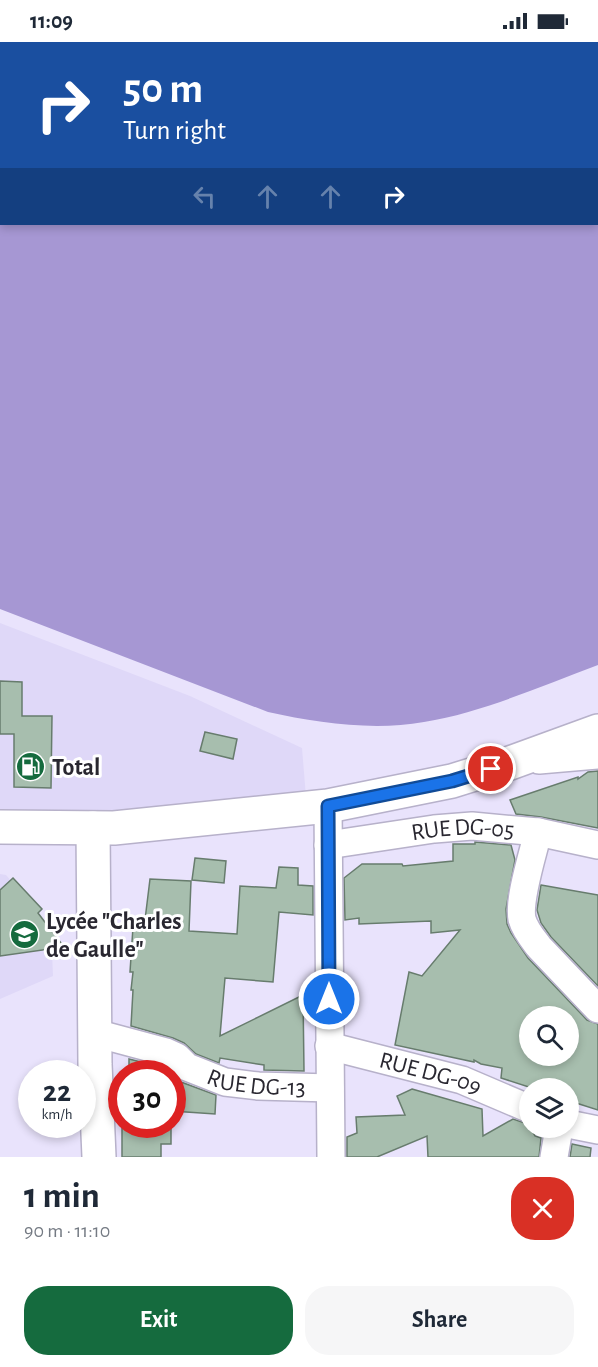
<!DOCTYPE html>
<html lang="en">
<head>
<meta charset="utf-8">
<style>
  body { margin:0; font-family:"Alegreya Sans",sans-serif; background:#f6f6f7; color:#1f2937; height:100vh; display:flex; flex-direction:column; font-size:22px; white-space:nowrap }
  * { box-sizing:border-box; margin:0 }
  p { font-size:20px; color:#747a83 }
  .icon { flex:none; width:33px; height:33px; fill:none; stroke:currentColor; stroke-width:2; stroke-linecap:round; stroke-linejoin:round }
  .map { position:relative; height:1115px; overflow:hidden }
  .panel { display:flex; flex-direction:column; background:#fff; flex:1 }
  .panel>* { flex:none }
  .hud { position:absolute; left:0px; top:0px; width:598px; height:183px; box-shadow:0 3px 9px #0003; background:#1a4fa0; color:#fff; overflow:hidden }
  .buttons { position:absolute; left:519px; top:964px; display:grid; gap:12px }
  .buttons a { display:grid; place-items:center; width:60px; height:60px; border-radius:50%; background:#fff; box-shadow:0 3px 9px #0003; font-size:30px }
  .speed { position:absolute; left:18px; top:1018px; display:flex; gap:12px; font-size:30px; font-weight:700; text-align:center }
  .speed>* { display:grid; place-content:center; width:78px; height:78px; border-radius:50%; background:#fff; box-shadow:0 3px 9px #0003; line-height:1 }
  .speed small { font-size:15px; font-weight:400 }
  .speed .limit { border:9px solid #d22; background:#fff; color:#111 }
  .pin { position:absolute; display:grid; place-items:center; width:51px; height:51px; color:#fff; margin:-26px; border:3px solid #fff; border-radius:50%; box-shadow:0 2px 6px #0007 }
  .me { position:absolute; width:66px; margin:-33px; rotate:0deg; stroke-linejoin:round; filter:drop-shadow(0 0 4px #0008) }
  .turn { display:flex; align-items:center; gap:21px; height:126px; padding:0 24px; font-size:27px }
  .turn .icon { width:78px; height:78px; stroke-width:2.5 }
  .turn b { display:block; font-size:42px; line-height:51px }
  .lanes { display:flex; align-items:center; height:57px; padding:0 24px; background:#0003; justify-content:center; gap:30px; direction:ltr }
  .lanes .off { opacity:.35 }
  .round { display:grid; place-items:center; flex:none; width:63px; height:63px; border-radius:24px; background:#f6f6f7 }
  .headline { display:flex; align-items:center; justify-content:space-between; height:102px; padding:0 24px }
  h1 { font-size:36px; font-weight:700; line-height:45px }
  .button { display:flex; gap:12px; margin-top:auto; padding:12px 24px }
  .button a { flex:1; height:69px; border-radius:24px; background:#156b3e; color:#fff; font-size:24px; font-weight:700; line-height:69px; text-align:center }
  .button a+a { background:#f6f6f7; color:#1f2937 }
  .status { display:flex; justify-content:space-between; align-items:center; height:42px; padding:0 30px; background:#fff; direction:ltr }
  .status svg { height:16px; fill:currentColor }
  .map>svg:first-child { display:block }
</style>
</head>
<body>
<div class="status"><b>11:09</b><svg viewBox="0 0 49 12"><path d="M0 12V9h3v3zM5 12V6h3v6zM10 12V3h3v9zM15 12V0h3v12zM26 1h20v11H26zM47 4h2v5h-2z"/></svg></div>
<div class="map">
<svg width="598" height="1115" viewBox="0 0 598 1115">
  <rect width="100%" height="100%" fill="#e9e3fc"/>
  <g fill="#dfd8f8">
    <path d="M0 581 190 654 302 706 306 755 113 785 0 771Z"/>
    <path d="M0 832 6 833 51 887 53 934 0 957Z"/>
  </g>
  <path fill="#a697d3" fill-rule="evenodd" d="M0 0H598V623C541 644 484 670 424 680 373 689 318 681 268 670L0 567ZM2 2H597V182H2Z"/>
  <g fill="#a7beae" stroke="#677c6d" stroke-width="1.5" fill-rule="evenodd">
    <path d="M0 639 22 640V674H52L51 746 14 745V692H0Z"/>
    <path d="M205 690 237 697 233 717 200 709Z"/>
    <path d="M598 729V786L541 775 516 772 510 758 578 735V737L588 730Z"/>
    <path d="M475 800 511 803 515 818 506 867 507 882 511 891 528 916 587 978 598 982V1068L573 1060 568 1055V1047H535L501 1036 502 1026 481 1022 474 1018V1020L395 1003 409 930 422 934 460 888 431 891V879L359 882V876L345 878 344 836 362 822H402L403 824 453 819V802H475ZM530 975H568V1014H530Z"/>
    <path d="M195 816 226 819 224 841 192 838Z"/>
    <path d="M279 825 298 826V843L313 844V873L279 870 273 940 225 936 220 994 303 953 304 1029 264 1028V1023L220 1016 219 1021 196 1012 184 1001 173 996 131 984 133 948H131L133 930H130L133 885 144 886 150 837 191 839 189 889 237 892 240 844 276 846Z"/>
    <path d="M13 836 42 867 38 871 64 905 0 914V848Z"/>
    <path d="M541 843 598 853V944L551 895 541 881 537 868Z"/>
    <path d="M129 1017 161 1025 172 1032H129Z"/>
    <path d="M175 1035 181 1040 216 1053 215 1072 172 1069Z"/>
    <path d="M412 1047 482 1067 483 1094 513 1077 528 1082 535 1094 541 1096 539 1115H428L427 1094 377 1115H347V1095L357 1091 356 1075 405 1073 397 1054Z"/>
    <path d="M122 1083H171V1102H161V1115H122Z"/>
    <path d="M572 1102 591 1106 590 1115H570Z"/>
  </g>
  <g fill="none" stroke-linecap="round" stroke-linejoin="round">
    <defs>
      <g id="minor">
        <path d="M539 718 598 713"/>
        <path d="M328 764 331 1115"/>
        <path d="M538 790C533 812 518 857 522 877 525 888 533 897 539 905L598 967"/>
        <path id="s1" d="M328 803 434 787 472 784 538 790 598 803"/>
        <path id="s2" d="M95 991 166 1010 177 1015 187 1025 225 1040 258 1044 330 1046"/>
        <path id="s3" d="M329 1004 462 1038 530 1067"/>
        <path d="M568 1082 598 1088"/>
        <path d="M554 1115 559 1086"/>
      </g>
      <path id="tertiary" d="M93 786 95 1022 99 1115"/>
      <path id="trunk" d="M0 785 114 786 328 764 452 739 510 721 598 689"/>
    </defs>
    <use href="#minor" stroke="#b7b1ca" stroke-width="30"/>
    <use href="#tertiary" stroke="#b7b1ca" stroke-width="36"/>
    <use href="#trunk" stroke="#b7b1ca" stroke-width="36"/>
    <use href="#minor" stroke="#fff" stroke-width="27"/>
    <use href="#tertiary" stroke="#fff" stroke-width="33"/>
    <use href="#trunk" stroke="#fff" stroke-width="33"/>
  </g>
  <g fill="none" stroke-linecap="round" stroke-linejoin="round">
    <defs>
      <path id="route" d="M329 957 328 764 452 739 491 727"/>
    </defs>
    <use href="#route" stroke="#114b97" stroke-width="15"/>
    <use href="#route" stroke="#1a73e8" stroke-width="10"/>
  </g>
  <defs>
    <symbol id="fuel-disc" viewBox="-11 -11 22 22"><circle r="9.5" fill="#156b3e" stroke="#fff"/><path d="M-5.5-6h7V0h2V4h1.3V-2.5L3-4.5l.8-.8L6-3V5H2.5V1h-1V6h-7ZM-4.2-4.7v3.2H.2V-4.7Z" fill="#fff"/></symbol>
    <symbol id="school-disc" viewBox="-11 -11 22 22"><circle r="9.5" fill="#156b3e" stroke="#fff"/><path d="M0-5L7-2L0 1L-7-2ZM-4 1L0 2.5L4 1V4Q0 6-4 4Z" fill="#fff"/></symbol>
  </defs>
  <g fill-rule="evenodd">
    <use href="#fuel-disc" x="14" y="708" width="33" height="33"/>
    <use href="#school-disc" x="8" y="876" width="33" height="33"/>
  </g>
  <g text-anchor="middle" stroke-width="6" stroke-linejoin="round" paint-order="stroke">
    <g font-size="24" font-weight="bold" fill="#292730" stroke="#fff" text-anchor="start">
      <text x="52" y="733">Total</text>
      <text x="46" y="887">Lycée "Charles<tspan x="46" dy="28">de Gaulle"</tspan></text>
    </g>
    <g font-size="24" fill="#292730" stroke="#fff">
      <text dy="8" stroke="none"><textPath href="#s1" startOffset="136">RUE DG-05</textPath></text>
      <text dy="8" stroke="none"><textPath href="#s3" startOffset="105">RUE DG-09</textPath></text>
      <text dy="8" stroke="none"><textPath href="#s2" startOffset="172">RUE DG-13</textPath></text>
    </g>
  </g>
</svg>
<div class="buttons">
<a><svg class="icon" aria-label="search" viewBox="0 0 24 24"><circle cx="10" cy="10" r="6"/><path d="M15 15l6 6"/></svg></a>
<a><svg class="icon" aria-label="layers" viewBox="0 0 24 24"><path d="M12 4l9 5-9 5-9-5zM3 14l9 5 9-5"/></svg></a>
</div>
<div class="speed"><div>22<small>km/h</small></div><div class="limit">30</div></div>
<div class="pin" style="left:491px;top:727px;background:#d93025"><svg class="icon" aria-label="arrive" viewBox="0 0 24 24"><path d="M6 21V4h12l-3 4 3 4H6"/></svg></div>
<svg class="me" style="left:329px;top:957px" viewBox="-20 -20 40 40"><circle r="17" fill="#1a73e8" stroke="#fff" stroke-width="3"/><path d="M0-11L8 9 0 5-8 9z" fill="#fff"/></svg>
<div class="hud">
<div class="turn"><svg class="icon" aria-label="right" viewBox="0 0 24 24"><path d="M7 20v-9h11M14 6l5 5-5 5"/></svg><div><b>50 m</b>Turn right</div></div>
<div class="lanes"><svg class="icon off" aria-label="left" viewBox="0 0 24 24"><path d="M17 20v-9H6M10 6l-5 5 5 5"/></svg><svg class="icon off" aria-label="ahead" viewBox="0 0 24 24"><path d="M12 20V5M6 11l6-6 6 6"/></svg><svg class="icon off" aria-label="ahead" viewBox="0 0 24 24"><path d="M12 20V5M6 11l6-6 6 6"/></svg><svg class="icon" aria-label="right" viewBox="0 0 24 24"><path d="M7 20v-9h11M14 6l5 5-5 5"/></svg></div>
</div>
</div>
<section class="panel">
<div class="headline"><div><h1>1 min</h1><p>90 m · 11:10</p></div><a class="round" style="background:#d93025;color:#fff"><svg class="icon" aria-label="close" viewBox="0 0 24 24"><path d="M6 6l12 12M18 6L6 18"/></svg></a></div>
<div class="button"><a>Exit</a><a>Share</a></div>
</section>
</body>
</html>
